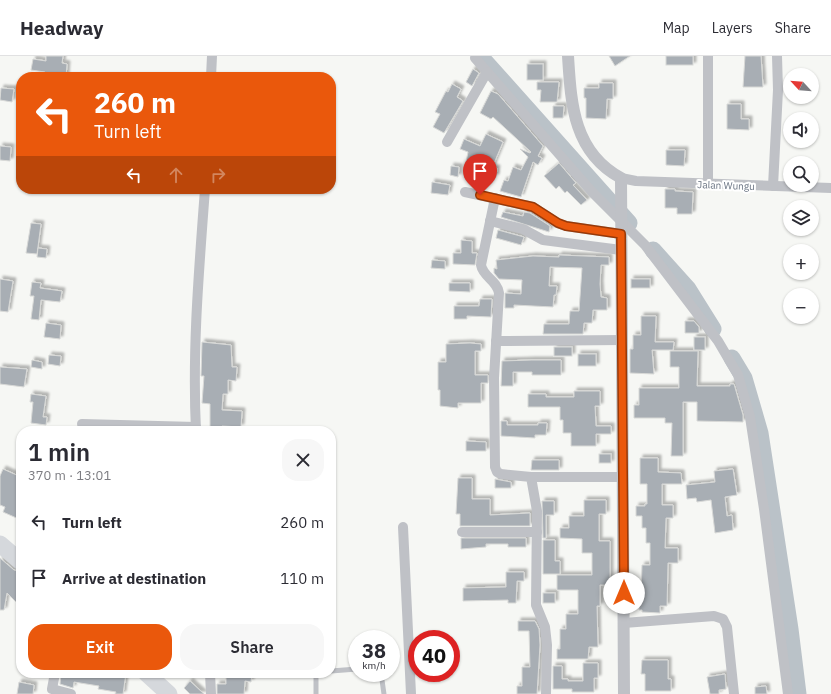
<!DOCTYPE html>
<html lang="en">
<head>
<meta charset="utf-8">
<style>
  body { margin:0; font-family:"IBM Plex Sans",sans-serif; background:#f7f7f7; color:#2b2b33; height:100vh; display:flex; flex-direction:column; font-size:15px; white-space:nowrap }
  * { box-sizing:border-box; margin:0 }
  p { font-size:13px; color:#7c7c81 }
  .icon { flex:none; width:22px; height:22px; fill:none; stroke:currentColor; stroke-width:2; stroke-linecap:round; stroke-linejoin:round }
  .map { position:relative; flex:1; overflow:hidden }
  .sheet { position:absolute; left:16px; top:370px; width:320px; height:252px; display:flex; flex-direction:column; background:#fff; border-radius:16px; box-shadow:0 1px 3px #0004 }
  .sheet>* { flex:none }
  .banner { position:absolute; left:16px; top:16px; width:320px; height:122px; border-radius:16px; box-shadow:0 1px 3px #0004; background:#ea580c; color:#fff; overflow:hidden }
  .needle { width:26px; rotate:296deg }
  .controls { position:absolute; left:783px; top:12px; display:grid; gap:8px }
  .controls a { display:grid; place-items:center; width:36px; height:36px; border-radius:50%; background:#fff; box-shadow:0 1px 3px #0004; font-size:20px }
  .speed { position:absolute; left:348px; top:574px; display:flex; gap:8px; font-size:20px; font-weight:700; text-align:center }
  .speed>* { display:grid; place-content:center; width:52px; height:52px; border-radius:50%; background:#fff; box-shadow:0 1px 3px #0004; line-height:1 }
  .speed small { font-size:10px; font-weight:400 }
  .speed .limit { border:6px solid #d22; background:#fff; color:#111 }
  .pin { position:absolute; display:grid; place-items:center; width:34px; height:34px; color:#fff; margin:-41px -17px; border-radius:50% 50% 50% 0; rotate:-45deg; box-shadow:0 0 4px #0007 }
  .pin .icon { rotate:45deg }
  .me { position:absolute; width:44px; margin:-22px; rotate:0deg; stroke-linejoin:round; filter:drop-shadow(0 0 3px #0008) }
  .turn { display:flex; align-items:center; gap:14px; height:84px; padding:0 12px; font-size:18px }
  .turn .icon { width:52px; height:52px; stroke-width:2.5 }
  .turn b { display:block; font-size:28px; line-height:34px }
  .lanes { display:flex; align-items:center; height:38px; padding:0 12px; background:#0003; justify-content:center; gap:20px; direction:ltr }
  .lanes .off { opacity:.35 }
  .round { display:grid; place-items:center; flex:none; width:42px; height:42px; border-radius:16px; background:#f7f7f7 }
  .head { display:flex; align-items:center; justify-content:space-between; height:68px; padding:0 12px }
  h1 { font-size:24px; font-weight:600; line-height:30px }
  .cta { display:flex; gap:8px; margin-top:auto; padding:8px 12px }
  .cta a { flex:1; height:46px; border-radius:16px; background:#ea580c; color:#fff; font-size:16px; font-weight:600; line-height:46px; text-align:center }
  .cta a+a { background:#f7f7f7; color:#2b2b33 }
  ul { padding:0; list-style:none }
  li { display:flex; align-items:center; gap:12px; height:56px; padding:0 12px }
  li div { flex:1 }
  li b { display:block; font-size:15px }
  li em { font-style:normal }
  header { display:flex; align-items:center; gap:24px; box-sizing:border-box; height:56px; padding:0 20px; background:#fff; border-bottom:1px solid #e1e1e2 }
  header strong { font-size:19px }
  nav { display:flex; gap:22px; margin-inline-start:auto; font-size:14px }
  .map>svg:first-child { display:block }
</style>
</head>
<body>
<header>
<strong>Headway</strong>
<nav><a>Map</a><a>Layers</a><a>Share</a></nav>
</header>
<div class="map">
<svg width="831" height="638" viewBox="0 0 831 638">
  <defs>
    <filter id="shadow"><feDropShadow dx="3" dy="-3" stdDeviation="1" flood-color="#0004"/></filter>
  </defs>
  <rect width="100%" height="100%" fill="#f6f7f4"/>
  <g fill="none" stroke-linecap="round" stroke-linejoin="round">
    <g stroke="#bac2c8" stroke-width="17">
      <path d="M480 0 629 167"/>
      <path d="M653 194 688 233 713 273"/>
      <path d="M732 302 744 322 760 377 790 573 798 638"/>
    </g>
  </g>
  <g fill="#a8aeb4" stroke="#d8d9d7" filter="url(#shadow)">
    <path d="M46 0H63L62 7 67 8 66 21H56V19L45 18V16L31 14 33 3 46 5Z"/>
    <path d="M609 0H630L615 10Z"/>
    <rect x="666" y="0" width="27" height="9"/>
    <path d="M745 0H761L763 31H743Z"/>
    <rect x="527" y="8" width="16" height="16"/>
    <path d="M473 13 479 17 472 30 466 26Z"/>
    <path d="M537 26H559L557 46H540L541 34H537Z"/>
    <path d="M599 27H613V43H607L606 63 586 62V42H584V32H599Z"/>
    <path d="M452 28 461 33 457 41 463 45 444 77 433 71 440 58 435 56 446 35 448 36Z"/>
    <path d="M1 32 14 33 12 46 0 44Z"/>
    <path d="M491 35 498 38 543 90 538 100 542 102 538 109 533 106 521 141 500 135 504 124 508 125 513 111 521 114 528 101 520 93 530 97 531 96 493 61 491 63 480 57Z"/>
    <path d="M727 48H741V63H749V74L727 73Z"/>
    <path d="M553 50H564L563 62H553Z"/>
    <path d="M486 78 503 86 492 112H497L496 121 486 119V114L465 111 468 96 460 93 464 83 480 90Z"/>
    <path d="M0 90 11 91 10 105 0 104Z"/>
    <path d="M666 94H685L684 110 666 109Z"/>
    <path d="M559 107 576 127 573 129 587 144 581 149 567 135 565 137 559 130 556 133 544 120Z"/>
    <path d="M451 110 459 111 458 121 450 119Z"/>
    <path d="M432 126 450 129 448 139 431 137Z"/>
    <path d="M665 133H675V135L693 136 692 158H677V152H665Z"/>
    <path d="M503 156 523 160 524 156 530 157 550 170 549 176 501 161Z"/>
    <path d="M31 167 41 168 37 198 26 197Z"/>
    <path d="M498 174 524 181 521 189 496 182Z"/>
    <path d="M461 184 472 185V197H477L475 209 453 208V197H461Z"/>
    <path d="M38 192 47 193 46 202 37 201Z"/>
    <path d="M559 199 609 201V209H601L600 228 601 241 607 242V254H593L592 267H584L583 278H543L544 268H569L570 255H579L582 212 550 211 549 230H557L556 239H554L553 251 514 249V252H505V237L521 238 522 224 499 223 494 217V212L497 213 496 204 533 200 559 201Z"/>
    <path d="M432 204 445 205V213L431 212Z"/>
    <path d="M0 223 13 225 8 256 0 255Z"/>
    <rect x="631" y="223" width="19" height="9"/>
    <path d="M32 226 41 227 40 232 62 235 60 246 41 244 39 264 31 263 34 240H30Z"/>
    <path d="M449 227H470V236L449 235Z"/>
    <path d="M480 243H492L491 261 467 260V263H454V250H479Z"/>
    <path d="M641 260H656L655 286H674L673 294H652L654 318 630 317V293H633V279H641Z"/>
    <path d="M685 265H694L699 271V277H685Z"/>
    <path d="M46 267 61 269 60 283 44 281Z"/>
    <rect x="694" y="281" width="11" height="13"/>
    <path d="M202 286 231 289 232 311H237L236 325 228 324V338H223L222 354 242 355 241 371 222 370V375H210V348L202 347 204 320H201Z"/>
    <path d="M470 287 481 288V295H475V319H488V327H481V347H458V352L440 350V334H438V306H446V288Z"/>
    <rect x="554" y="291" width="18" height="9"/>
    <path d="M670 295H698L697 330H730V328H734L743 359V366L697 365V346H683V400H671L672 367H665V362H634V349H639V332H679V311H670Z"/>
    <rect x="578" y="298" width="18" height="12"/>
    <path d="M49 299 61 300 60 310 48 308Z"/>
    <path d="M32 304 42 306V313L31 311Z"/>
    <path d="M532 304H561V319H532V316H513V330H501L502 305Z"/>
    <path d="M0 311 27 313 24 331 0 328Z"/>
    <path d="M574 335H600V350H595L596 370H611V378H596V390H571V377H563V364H560V351H528V338H546V341H574Z"/>
    <path d="M31 338 46 340 43 361H47L46 369 31 367 33 346H30Z"/>
    <path d="M501 365H507V369H538V367H547L546 379H535V382L501 380Z"/>
    <path d="M466 385 486 386V395H466Z"/>
    <rect x="599" y="398" width="12" height="9"/>
    <path d="M640 402H658V416L681 417 682 428H662V449H673V462H666L665 492H678V507H668L667 550H660V557L642 556V554H639V548H631V539H641L642 509H650V487H646V472H642V460H636V450H645V448H647V428H640Z"/>
    <path d="M532 404H559V414H531Z"/>
    <path d="M3 413 21 421V464L3 456 5 451 0 449V420Z"/>
    <path d="M733 413 737 439 725 441 727 460 732 459 733 474 715 477 711 444 697 446 696 442 687 443 686 429 715 426 714 415Z"/>
    <path d="M458 422H472V443H490V459L530 457V470H460V458H456Z"/>
    <path d="M495 423 511 426V432H495Z"/>
    <path d="M584 444H606V458H599V485H610V529H600V550H597L598 591H589L588 603H557V593H560V573H566V558H578V534H557V519H592V497H582V483L560 482V472H569V460H584Z"/>
    <path d="M542 445H554V459H546V482H543Z"/>
    <path d="M461 482H526V491H508V488H486V491L461 493Z"/>
    <path d="M543 484H555V505H560V518H543Z"/>
    <path d="M0 502 14 514 21 516V551L7 537 4 554H0Z"/>
    <path d="M506 516H524V525H517L516 547H508V544L463 545V532L506 531Z"/>
    <rect x="543" y="537" width="12" height="10"/>
    <path d="M518 565H535L539 573 540 589 537 638H517V630H522V611H530L529 575H518Z"/>
    <path d="M642 604H668V623H671V635H645V618H641Z"/>
    <path d="M583 607H598V622H594V636H572V633H553V610H562V623H568V625H583Z"/>
    <path d="M61 617H126L123 638H115L116 636 98 633 99 630 74 626 73 632 60 628Z"/>
    <path d="M226 617H252L251 626 245 625 244 638H217V628H226Z"/>
    <path d="M725 618 726 633 719 634V638H710L707 621Z"/>
    <path d="M190 625 204 638H190L184 632Z"/>
    <path d="M19 626 34 629 33 638H17Z"/>
    <path d="M766 630 767 638H755V631Z"/>
  </g>
  <g fill="none" stroke-linecap="round" stroke-linejoin="round">
    <g stroke="#bfc1c6" stroke-width="5">
      <path d="M331 615 357 613"/>
      <path d="M381 617 384 638"/>
      <path d="M316 638V621L320 617"/>
    </g>
    <g stroke="#bfc1c6" stroke-width="10">
      <path d="M475 2 593 137 645 189 718 285 738 319 750 361 764 453 788 638"/>
      <path d="M211 21 212 0"/>
      <path d="M447 86 487 16"/>
      <path d="M621 122 636 125 831 132"/>
      <path d="M708 128V0"/>
      <path d="M773 130 778 34 777 0"/>
      <path d="M465 136 533 151 557 167 566 170 621 178"/>
      <path d="M495 142 481 209C483 221 497 224 499 237L494 322 495 411 497 416 501 418 531 421 537 455 536 549 545 571 547 589 546 638"/>
      <path d="M490 165 523 173 543 184 621 194"/>
      <path d="M496 285 622 284"/>
      <path d="M82 368 196 371"/>
      <path d="M196 375C192 294 199 214 205 133"/>
      <path d="M531 421H623"/>
      <path d="M403 471 411 638"/>
      <path d="M462 476H537"/>
      <path d="M624 567 714 560 723 563 727 571 734 638"/>
      <path d="M55 617 52 633 71 638"/>
      <path d="M210 617 211 638"/>
    </g>
    <path stroke="#bfc1c6" stroke-width="12" d="M568 0C571 47 573 96 621 122L624 638"/>
    <g stroke="#d5d8dc" stroke-width="17">
      <path d="M0 488 21 506"/>
      <path d="M146 617 169 638"/>
    </g>
  </g>
  <g fill="none" stroke-linecap="round" stroke-linejoin="round">
    <defs>
      <path id="route" d="M480 139 533 151 558 167 566 170 621 178 624 537"/>
    </defs>
    <use href="#route" stroke="#983908" stroke-width="10"/>
    <use href="#route" stroke="#ea580c" stroke-width="7"/>
  </g>
  <g text-anchor="middle" stroke-width="4" stroke-linejoin="round" paint-order="stroke">
    <g font-size="10" fill="#697382" stroke="#fff">
      <text transform="translate(726 129) rotate(2)" y="4">Jalan Wungu</text>
    </g>
  </g>
</svg>
<div class="controls">
<a><svg class="needle" viewBox="-14 -14 28 28"><path d="M0-13l5 13h-10z" fill="#e53935"/><path d="M0 13l5-13h-10z" fill="#7c7c81"/></svg></a>
<a><svg class="icon" aria-label="sound" viewBox="0 0 24 24"><path d="M4 9h4l5-4v14l-5-4H4zM17 9q2 3 0 6"/></svg></a>
<a><svg class="icon" aria-label="search" viewBox="0 0 24 24"><circle cx="10" cy="10" r="6"/><path d="M15 15l6 6"/></svg></a>
<a><svg class="icon" aria-label="layers" viewBox="0 0 24 24"><path d="M12 4l9 5-9 5-9-5zM3 14l9 5 9-5"/></svg></a>
<a>+</a>
<a>−</a>
</div>
<div class="speed"><div>38<small>km/h</small></div><div class="limit">40</div></div>
<div class="pin" style="left:480px;top:139px;background:#d93025"><svg class="icon" aria-label="arrive" viewBox="0 0 24 24"><path d="M6 21V4h12l-3 4 3 4H6"/></svg></div>
<svg class="me" style="left:624px;top:537px" viewBox="-20 -20 40 40"><circle r="19" fill="#fff"/><path d="M0-13L10 11 0 6-10 11z" fill="#ea580c"/></svg>
<div class="banner">
<div class="turn"><svg class="icon" aria-label="left" viewBox="0 0 24 24"><path d="M17 20v-9H6M10 6l-5 5 5 5"/></svg><div><b>260 m</b>Turn left</div></div>
<div class="lanes"><svg class="icon" aria-label="left" viewBox="0 0 24 24"><path d="M17 20v-9H6M10 6l-5 5 5 5"/></svg><svg class="icon off" aria-label="ahead" viewBox="0 0 24 24"><path d="M12 20V5M6 11l6-6 6 6"/></svg><svg class="icon off" aria-label="right" viewBox="0 0 24 24"><path d="M7 20v-9h11M14 6l5 5-5 5"/></svg></div>
</div>
<section class="sheet">
<div class="head"><div><h1>1 min</h1><p>370 m · 13:01</p></div><a class="round"><svg class="icon" aria-label="close" viewBox="0 0 24 24"><path d="M6 6l12 12M18 6L6 18"/></svg></a></div>
<ul>
<li><svg class="icon" aria-label="left" viewBox="0 0 24 24"><path d="M17 20v-9H6M10 6l-5 5 5 5"/></svg><div><b>Turn left</b></div><em>260 m</em></li>
<li><svg class="icon" aria-label="arrive" viewBox="0 0 24 24"><path d="M6 21V4h12l-3 4 3 4H6"/></svg><div><b>Arrive at destination</b></div><em>110 m</em></li>
</ul>
<div class="cta"><a>Exit</a><a>Share</a></div>
</section>
</div>
</body>
</html>
